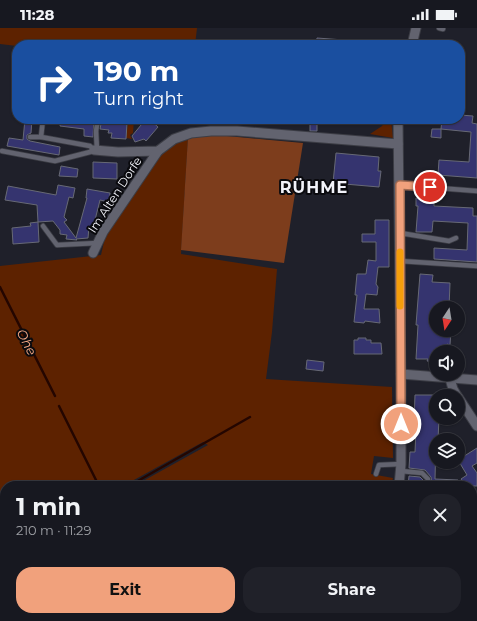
<!DOCTYPE html>
<html lang="en">
<head>
<meta charset="utf-8">
<style>
  body { margin:0; font-family:Montserrat,sans-serif; background:#202129; color:#f1f3f6; height:100vh; display:flex; flex-direction:column; font-size:15px; white-space:nowrap }
  * { box-sizing:border-box; margin:0 }
  p { font-size:13px; color:#9ea0a5 }
  .icon { flex:none; width:22px; height:22px; fill:none; stroke:currentColor; stroke-width:2; stroke-linecap:round; stroke-linejoin:round }
  .map { position:relative; flex:1; overflow:hidden }
  .drawer { position:absolute; left:0px; top:453px; width:477px; height:140px; display:flex; flex-direction:column; background:#171820; border-radius:16px 16px 0 0; box-shadow:0 1px 3px #0004,0 0 0 1px #36373e }
  .drawer>* { flex:none }
  .guide { position:absolute; left:12px; top:12px; width:453px; height:84px; border-radius:16px; box-shadow:0 1px 3px #0004,0 0 0 1px #36373e; background:#1a4fa0; color:#fff; overflow:hidden }
  .needle { width:26px; rotate:192deg }
  .controls { position:absolute; left:429px; top:273px; display:grid; gap:8px }
  .controls a { display:grid; place-items:center; width:36px; height:36px; border-radius:50%; background:#171820; box-shadow:0 1px 3px #0004,0 0 0 1px #36373e; font-size:20px }
  .pin { position:absolute; display:grid; place-items:center; width:34px; height:34px; color:#fff; margin:-17px; border:2px solid #fff; border-radius:50%; box-shadow:0 1px 4px #0007 }
  .me { position:absolute; width:44px; margin:-22px; rotate:0deg; stroke-linejoin:round; filter:drop-shadow(0 0 3px #0008) }
  .turn { display:flex; align-items:center; gap:14px; height:84px; padding:0 16px; font-size:18px }
  .turn .icon { width:52px; height:52px; stroke-width:2.5 }
  .turn b { display:block; font-size:28px; line-height:34px }
  .round { display:grid; place-items:center; flex:none; width:42px; height:42px; border-radius:16px; background:#202129 }
  .headline { display:flex; align-items:center; justify-content:space-between; height:68px; padding:0 16px }
  h1 { font-size:24px; font-weight:700; line-height:30px }
  .action { display:flex; gap:8px; margin-top:auto; padding:8px 16px }
  .action a { flex:1; height:46px; border-radius:16px; background:#f1a17c; color:#111; font-size:16px; font-weight:700; line-height:46px; text-align:center }
  .action a+a { background:#202129; color:#f1f3f6 }
  .status { display:flex; justify-content:space-between; align-items:center; height:28px; padding:0 20px; background:#171820; direction:ltr }
  .status svg { height:11px; fill:currentColor }
  .map>svg:first-child { display:block }
</style>
</head>
<body>
<div class="status"><b>11:28</b><svg viewBox="0 0 49 12"><path d="M0 12V9h3v3zM5 12V6h3v6zM10 12V3h3v9zM15 12V0h3v12zM26 1h20v11H26zM47 4h2v5h-2z"/></svg></div>
<div class="map">
<svg width="477" height="593" viewBox="0 0 477 593">
  <rect width="100%" height="100%" fill="#1f202a"/>
  <g fill="#5d2200">
    <path d="M0 0H197L195 17H17V18L0 16Z"/>
    <path d="M122 91H134L133 105 130 107 132 111 126 110 128 95H122Z"/>
    <path d="M387 91H391L393 110 370 106 382 98Z"/>
    <path d="M188 109 181 226 277 241 272 304 266 351 392 359 393 430 374 428 371 446 393 450 391 458H134L208 417 203 414 123 458H5V588H100V593H0V238L101 227 106 205 162 124 172 117Z"/>
    <path d="M472 497H477V528L472 529Z"/>
    <path d="M110 588H333L331 593H110Z"/>
  </g>
  <path fill="#7d3d1c" d="M206 106 303 115 284 235 181 222 188 109Z"/>
  <g fill="none" stroke-linecap="round" stroke-linejoin="round">
    <g stroke="#240600" stroke-width="2.5">
      <path d="M0 259 55 368"/>
      <path d="M59 378 99 458"/>
      <path d="M129 458 250 389"/>
      <path d="M102 593 103 588"/>
    </g>
  </g>
  <g fill="#35346f" stroke="#676975">
    <path d="M317 10 344 12V17H316Z"/>
    <path d="M460 87 473 88 472 95 477 96V150L438 147 439 132 469 134 471 104 441 101 442 91H460Z"/>
    <path d="M25 91H32L31 105 27 107V111L30 113 60 119 59 127 7 118 9 110 23 112Z"/>
    <path d="M61 91H94L93 109 84 108V101L60 98Z"/>
    <path d="M102 91H122V95H127L126 111 111 110 112 105H108L109 102 100 101Z"/>
    <path d="M146 91H149L158 99 146 113 144 111 135 114 132 108Z"/>
    <path d="M310 93 317 94V103H310Z"/>
    <path d="M432 101H441V110L431 109Z"/>
    <path d="M336 125 379 129 378 143H381L379 159 333 155Z"/>
    <path d="M93 134 117 135V151L93 150Z"/>
    <path d="M61 138 78 141 77 149 59 148Z"/>
    <path d="M58 157 75 160 73 170 69 169 64 189 67 192 64 194 76 210 87 170H86L87 161 110 165 109 174 100 172 93 200 89 199 88 210 76 211 77 212 66 211 67 207 60 206V202L53 193 38 194 37 177 5 172 8 158 56 167Z"/>
    <path d="M416 170 434 171V178L473 180V188H477V234L434 231V220L467 222 468 195 433 193 432 204H416L418 178H416Z"/>
    <path d="M375 192H389V239H378L376 256 378 259 377 267 366 266 364 281H379L380 295 365 293 364 295 354 294 357 267H355L357 246H366L368 232 376 233V214H362V206H375Z"/>
    <path d="M38 194 39 214 13 216 12 200 31 198 30 195Z"/>
    <path d="M420 246 433 247 432 254 450 255 449 280H436V302H451L450 317 447 316 446 324 435 325 434 334 427 333 428 331H416L418 297H416Z"/>
    <path d="M358 310H366V312H371V315H381L382 326H354V312H358Z"/>
    <path d="M307 332 324 334 323 343 306 341Z"/>
    <path d="M415 367H436V390H439L438 412H436L435 451 458 452 457 458H432L431 449 425 442 409 440 410 424H415L416 401H410V393H414Z"/>
    <path d="M477 420V435L472 438 477 445V458H466L461 451 467 447 458 432Z"/>
    <path d="M409 448 420 449 424 453V458H408Z"/>
  </g>
  <g fill="none" stroke-linecap="round" stroke-linejoin="round">
    <defs>
      <g id="service">
        <path d="M439 0 443 1"/>
        <path d="M30 109H41"/>
        <path d="M97 122 96 103 98 91"/>
        <path d="M2 123 55 133 90 124 94 122 90 118 41 109 43 91"/>
        <path d="M399 157 477 163"/>
        <path d="M43 198 57 217 98 215"/>
        <path d="M400 205 449 213 456 210"/>
        <path d="M400 233 477 238"/>
        <path d="M401 443 422 445 428 451V458"/>
        <path d="M376 446 379 437 401 436"/>
      </g>
      <g id="minor">
        <path d="M412 17 416 0"/>
        <path d="M398 91 401 356V436L399 458"/>
        <path d="M94 122 118 124 158 123 174 111 191 105 211 103H237L398 116"/>
        <path d="M93 225 103 204 158 123"/>
        <path d="M401 346 477 352"/>
        <path d="M450 351 453 361 457 368"/>
        <path d="M458 369 477 398"/>
        <path d="M340 593 342 588"/>
      </g>
    </defs>
    <use href="#service" stroke="#3c3d45" stroke-width="6"/>
    <use href="#minor" stroke="#3c3d45" stroke-width="11"/>
    <use href="#service" stroke="#62636f" stroke-width="4.5"/>
    <use href="#minor" stroke="#62636f" stroke-width="9"/>
  </g>
  <g fill="none" stroke-linecap="round" stroke-linejoin="round">
    <defs>
      <path id="route" d="M401 396 400 157 430 159"/>
    </defs>
    <use href="#route" stroke="#9d6951" stroke-width="10"/>
    <use href="#route" stroke="#f1a17c" stroke-width="7"/>
    <path stroke="#f59e0b" stroke-width="7" d="M400 224V278"/>
  </g>
  <g text-anchor="middle" stroke-width="4" stroke-linejoin="round" paint-order="stroke">
    <g font-size="12" fill="#f1f2f9" stroke="#0a0a0e">
      <text transform="translate(115 167) rotate(-57)" y="4">Im Alten Dorfe</text>
    </g>
    <g font-size="13" font-style="italic" fill="#f9ac87" stroke="#0a0a0e">
      <text transform="translate(27 314) rotate(63)" y="5">Ohe</text>
    </g>
    <g font-size="16" font-weight="bold" letter-spacing="1" fill="#f1f2f9" stroke="#0a0a0e">
      <text x="314" y="165">RÜHME</text>
    </g>
  </g>
</svg>
<div class="controls">
<a><svg class="needle" viewBox="-14 -14 28 28"><path d="M0-13l5 13h-10z" fill="#e53935"/><path d="M0 13l5-13h-10z" fill="#9ea0a5"/></svg></a>
<a><svg class="icon" aria-label="sound" viewBox="0 0 24 24"><path d="M4 9h4l5-4v14l-5-4H4zM17 9q2 3 0 6"/></svg></a>
<a><svg class="icon" aria-label="search" viewBox="0 0 24 24"><circle cx="10" cy="10" r="6"/><path d="M15 15l6 6"/></svg></a>
<a><svg class="icon" aria-label="layers" viewBox="0 0 24 24"><path d="M12 4l9 5-9 5-9-5zM3 14l9 5 9-5"/></svg></a>
</div>
<div class="pin" style="left:430px;top:159px;background:#d93025"><svg class="icon" aria-label="arrive" viewBox="0 0 24 24"><path d="M6 21V4h12l-3 4 3 4H6"/></svg></div>
<svg class="me" style="left:401px;top:396px" viewBox="-20 -20 40 40"><circle r="17" fill="#f1a17c" stroke="#fff" stroke-width="3"/><path d="M0-11L8 9 0 5-8 9z" fill="#fff"/></svg>
<div class="guide">
<div class="turn"><svg class="icon" aria-label="right" viewBox="0 0 24 24"><path d="M7 20v-9h11M14 6l5 5-5 5"/></svg><div><b>190 m</b>Turn right</div></div>
</div>
<section class="drawer">
<div class="headline"><div><h1>1 min</h1><p>210 m · 11:29</p></div><a class="round"><svg class="icon" aria-label="close" viewBox="0 0 24 24"><path d="M6 6l12 12M18 6L6 18"/></svg></a></div>
<div class="action"><a>Exit</a><a>Share</a></div>
</section>
</div>
</body>
</html>
